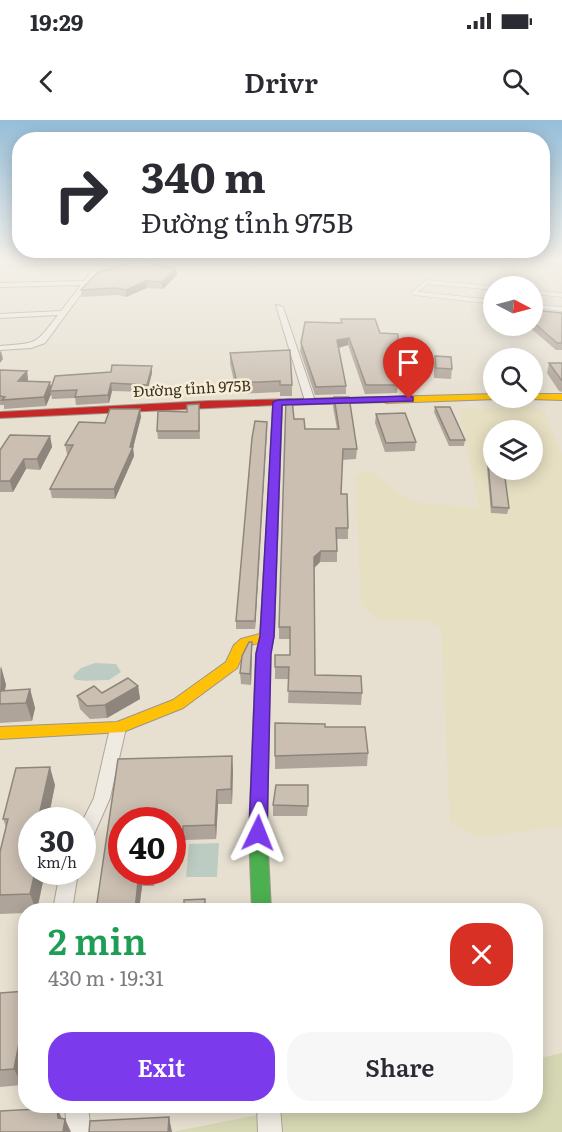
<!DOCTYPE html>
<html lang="en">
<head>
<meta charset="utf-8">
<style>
  body { margin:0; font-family:Literata,serif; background:#f7f7f7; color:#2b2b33; height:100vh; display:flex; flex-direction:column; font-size:22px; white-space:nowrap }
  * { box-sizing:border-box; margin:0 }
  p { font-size:20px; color:#7c7c81 }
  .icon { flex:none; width:33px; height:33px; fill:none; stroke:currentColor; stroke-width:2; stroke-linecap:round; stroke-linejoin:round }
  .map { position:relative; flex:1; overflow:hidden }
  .drawer { position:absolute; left:18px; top:783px; width:525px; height:210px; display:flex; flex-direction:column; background:#fff; border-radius:24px; box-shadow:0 3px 15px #0003 }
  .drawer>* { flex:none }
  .top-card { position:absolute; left:12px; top:12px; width:538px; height:126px; border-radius:24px; box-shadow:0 3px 15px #0003; background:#fff; color:#2b2b33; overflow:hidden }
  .needle { width:39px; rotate:96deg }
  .fabs { position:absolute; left:483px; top:156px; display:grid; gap:12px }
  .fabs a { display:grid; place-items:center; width:60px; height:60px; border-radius:50%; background:#fff; box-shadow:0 3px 15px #0003; font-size:30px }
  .speed { position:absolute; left:18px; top:687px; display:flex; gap:12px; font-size:30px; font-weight:700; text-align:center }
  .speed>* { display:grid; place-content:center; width:78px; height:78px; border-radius:50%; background:#fff; box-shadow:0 3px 15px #0003; line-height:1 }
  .speed small { font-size:15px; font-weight:400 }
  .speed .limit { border:9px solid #d22; background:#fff; color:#111 }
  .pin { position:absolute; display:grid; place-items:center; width:51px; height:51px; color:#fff; margin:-62px -26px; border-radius:50% 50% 50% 0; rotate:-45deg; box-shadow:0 0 6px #0007 }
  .pin .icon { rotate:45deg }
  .me { position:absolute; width:66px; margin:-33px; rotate:2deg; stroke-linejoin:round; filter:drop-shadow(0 0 4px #0008) }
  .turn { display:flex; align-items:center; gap:21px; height:126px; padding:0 30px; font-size:27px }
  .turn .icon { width:78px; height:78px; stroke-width:2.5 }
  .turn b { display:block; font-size:42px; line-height:51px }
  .round { display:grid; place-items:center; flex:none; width:63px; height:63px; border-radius:24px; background:#f7f7f7 }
  .headline { display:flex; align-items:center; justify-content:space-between; height:102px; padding:0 30px }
  h1 { font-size:36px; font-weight:600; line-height:45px; color:#1e9e55 }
  .button { display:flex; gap:12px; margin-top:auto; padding:12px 30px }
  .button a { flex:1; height:69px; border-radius:24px; background:#7c3aed; color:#fff; font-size:24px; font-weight:600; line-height:69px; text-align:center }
  .button a+a { background:#f7f7f7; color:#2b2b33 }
  .status { display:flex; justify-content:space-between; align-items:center; height:42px; padding:0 30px; background:#fff; direction:ltr }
  .status svg { height:16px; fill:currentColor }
  header { display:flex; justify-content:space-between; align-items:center; height:78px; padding:0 30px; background:#fff; font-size:27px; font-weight:600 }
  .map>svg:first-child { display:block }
</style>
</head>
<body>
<div class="status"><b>19:29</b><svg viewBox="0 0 49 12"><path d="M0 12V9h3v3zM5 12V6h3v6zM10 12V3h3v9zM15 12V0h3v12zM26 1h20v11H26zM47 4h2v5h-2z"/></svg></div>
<header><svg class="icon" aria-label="back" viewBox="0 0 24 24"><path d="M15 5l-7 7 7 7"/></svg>Drivr<svg class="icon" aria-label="search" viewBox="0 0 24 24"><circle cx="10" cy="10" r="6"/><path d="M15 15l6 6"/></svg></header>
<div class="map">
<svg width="562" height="1012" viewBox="0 0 562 1012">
  <rect width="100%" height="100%" fill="#e7e0d1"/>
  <path fill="#e6dfc2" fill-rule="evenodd" d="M529 287 544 290 562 335V707L479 717 450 702 441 508 428 501H378L361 483 355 355 368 350 412 382 479 388 459 289ZM494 310H532V350H494Z"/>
  <path fill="#d6d7b3" d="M562 933V1012H172L303 986H536V939Z"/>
  <g fill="#bcccc2">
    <path d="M95 543 116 544 121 552 109 560C100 560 79 562 74 559L73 556 81 548Z"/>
    <path d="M219 723 217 757H186L189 724Z"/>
  </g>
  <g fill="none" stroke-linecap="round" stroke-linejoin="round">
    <defs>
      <g id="lane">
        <path d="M500 145 523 139"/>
        <path d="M494 168 427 162 413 173 494 182"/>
        <path d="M532 172 562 175"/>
        <path d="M532 186 562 189"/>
      </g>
      <g id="street">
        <path d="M101 139H107L45 223 31 228 0 230V226C38 223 35 225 58 195L0 198V194L61 191 81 165 0 167V163L84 161 97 144 0 145V141Z"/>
        <path d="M276 185 283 187 315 281 313 283 305 281Z"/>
        <path d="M118 602 123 604 126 608 110 678 88 728 82 730V702L94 678 110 608 113 604Z"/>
        <path d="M60 752H78L72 790H53Z"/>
        <path d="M65 986H88L91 1012H67Z"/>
        <path d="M257 986H280L282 1012H258Z"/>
      </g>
      <path id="fast" d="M274 365 279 368 274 516 270 534 267 713 271 790H252L249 713 256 534 260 516 269 368Z"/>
      <g id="slow">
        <path d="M494 274V278H498L497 279 386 283 382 280 386 277Z"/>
        <path d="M532 274H562V280L529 279 528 278H532Z"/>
        <path d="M267 512 274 516 272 519 251 525 245 530 237 548 183 588 123 612 0 619V607L117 602 173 580 226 542 234 525 241 519Z"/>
      </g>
      <path id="jam" d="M386 277 389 278V282L282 285 279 368 274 371 269 368 273 285 0 298V292L208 281Z"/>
    </defs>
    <use href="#lane" stroke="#ada599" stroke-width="5"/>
    <use href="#street" stroke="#ada599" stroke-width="2"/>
    <use href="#fast" stroke="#9c958a" stroke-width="2"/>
    <use href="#slow" stroke="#9c958a" stroke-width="2"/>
    <use href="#jam" stroke="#9c958a" stroke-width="2"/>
    <use href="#lane" stroke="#efebe3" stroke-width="4"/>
    <use href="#street" fill="#efebe3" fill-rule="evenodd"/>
    <use href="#fast" fill="#4caf50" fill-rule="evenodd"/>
    <use href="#slow" fill="#ffc107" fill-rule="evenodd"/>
    <use href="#jam" fill="#c62828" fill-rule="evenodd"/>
  </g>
  <g fill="#afa499">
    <path d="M177 155 163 169 147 168 126 177 117 175 82 177 81 170Z"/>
    <path d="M532 190 562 193V230H556L528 206H532Z"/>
    <path d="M341 199 380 213 398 239 397 248 395 247 398 265 397 273 365 274 348 225 339 228 346 266V274L315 275 300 231 301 223 341 203Z"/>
    <path d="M230 233 292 265V276H280V272L237 274 230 244Z"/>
    <path d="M435 236 452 249 451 259 434 258V245Z"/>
    <path d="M549 243H562V272L559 271 547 253Z"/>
    <path d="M494 246V271H487L484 258 485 251Z"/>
    <path d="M0 250 27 251 28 260 27 261 51 267 152 253 147 272 112 271 109 283 76 285 75 278 52 279 51 274 46 286 4 289V285H0Z"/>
    <path d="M334 277 357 329 356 339 342 340 341 374 348 408V419H337V442H320L314 448 315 555 362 573 361 585 288 583 289 559H275V535H290V519H279V507L294 299 305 309H337L333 287Z"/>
    <path d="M435 287 465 320 464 326H449L434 292Z"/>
    <path d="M140 289 141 297 133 328 134 336 115 379 52 378 50 369 68 334H67L65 325 105 303Z"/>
    <path d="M199 292 200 319H158L157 311Z"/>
    <path d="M376 294 416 322 415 331 385 332 375 303Z"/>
    <path d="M267 308 255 509H236V501Z"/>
    <path d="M50 316 52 327 40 350 26 349 13 372H0V330Z"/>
    <path d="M488 343 509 388 507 394 491 393 487 348Z"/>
    <path d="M252 522 251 565 241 564 240 553Z"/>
    <path d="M0 546 6 565 5 571 30 569 35 588 32 601 0 603Z"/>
    <path d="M138 566 140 579 107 598 90 599 80 589 77 576 102 573Z"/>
    <path d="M275 603 325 607 368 633 367 646 275 649Z"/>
    <path d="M118 639 233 650 232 684H218L216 719 185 720 184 736H172V700L122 752H155L154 766H142L139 790H96Z"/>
    <path d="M55 665 48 700H32V752H45L37 790H26V793L0 794V732L6 707 3 699Z"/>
    <path d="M273 685 308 686 307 696H273Z"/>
    <path d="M0 873 26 887V946L22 965 0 967Z"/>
  </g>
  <g fill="#8e867d">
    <path d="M176 149 177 155 163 169 162 162Z"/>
    <path d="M146 161 147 168 126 177V170Z"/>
    <path d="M349 218 348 225 337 228V220Z"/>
    <path d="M1 231 3 239 0 243V232Z"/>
    <path d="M152 246V253L147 272V265Z"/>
    <path d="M27 251 28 260 20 269 18 261Z"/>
    <path d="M50 262 52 271H50L51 274 46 286 44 277Z"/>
    <path d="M111 263 112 271 109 283 108 275Z"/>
    <path d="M140 289 141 297 133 328 134 336 115 379 114 369 130 327Z"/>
    <path d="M267 302V308L255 509V501Z"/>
    <path d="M50 316 52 327 40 350 37 339Z"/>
    <path d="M24 339 26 349 13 372 10 361Z"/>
    <path d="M321 431 320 442 314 448V437Z"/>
    <path d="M252 522V533L251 565 250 554Z"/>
    <path d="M1 546 6 565 1 584H0Z"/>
    <path d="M138 566 140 579 107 598 105 585Z"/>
    <path d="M30 569 35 588 32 601 26 583Z"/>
    <path d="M232 636 233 650 232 684 231 669Z"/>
    <path d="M50 647 55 665 48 700H38Z"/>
    <path d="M217 670 218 684 216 719 215 705Z"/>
    <path d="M183 706 185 720 184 736 182 722Z"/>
    <path d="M35 752H45L37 790H36L30 774Z"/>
    <path d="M139 752 142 766 139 790H135Z"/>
    <path d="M151 752H155L154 766Z"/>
    <path d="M26 887V946L22 965 14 949Z"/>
    <path d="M57 988 64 1003 65 999 71 1012H63L58 998Z"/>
    <path d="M169 997 172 1012H168Z"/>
  </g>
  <g fill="#cbbfb2" stroke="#8e867d" stroke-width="1.5">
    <path d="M139 140 176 149 162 162 146 161 126 170 116 168 81 170 97 153Z"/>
    <path d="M532 190 562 193V223H557L532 201Z"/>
    <path d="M341 199H375L380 213 398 214V239H394L398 265H366L349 218 337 220 346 266 316 267 301 223 305 202 342 203Z"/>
    <path d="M290 230 292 265H280V261L237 263 230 233Z"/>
    <path d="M435 236 451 237 452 249 436 248Z"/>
    <path d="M549 243H562V261Z"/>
    <path d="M112 245 152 246 147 265 111 263 108 275 75 277 77 270 50 271 55 256 111 252Z"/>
    <path d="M487 246H494V265L488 264 485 251Z"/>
    <path d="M0 250 27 251 18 261 50 262 44 277 2 280 5 277 0 276Z"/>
    <path d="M334 277H349L357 329H343L341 374H347L348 408H336L337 431H321L314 437 315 555 361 556 362 573 288 571 289 547H275V535H290V507H279L286 279H292L294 299H304L305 309H339Z"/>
    <path d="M199 284V311H157L158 291 187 292V285Z"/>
    <path d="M435 287H450L465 320H450Z"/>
    <path d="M110 289H140L130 327H133L114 369H50L73 325H65L79 302 105 303Z"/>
    <path d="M405 293 416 322 386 323 376 294Z"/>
    <path d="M255 301 267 302 255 501H236L252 318Z"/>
    <path d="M10 315 50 316 37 339H24L10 361H0V330Z"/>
    <path d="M488 343H494V350H504L509 388 492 387Z"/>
    <path d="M249 522H252L250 554 240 553 242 536Z"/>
    <path d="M128 558 138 566 105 585 87 586 77 576 94 566 102 573Z"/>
    <path d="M30 569 26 583 0 584V571Z"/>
    <path d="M275 603 325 604V607H365L368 633 275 636Z"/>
    <path d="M232 636 231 669 217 670 215 705 183 706 182 722H172V700H122V752H150H139L135 790H96L118 639Z"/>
    <path d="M50 647 38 700H32V752H35L30 774 0 775V732L8 699H3L16 648Z"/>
    <path d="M276 665H308V686L273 685Z"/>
    <path d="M205 779V790H184V780Z"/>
    <path d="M26 871V887L14 949 0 950V873Z"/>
    <path d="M57 988 58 998 65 999 63 1012H0V991Z"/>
    <path d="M169 997 168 1012H89L90 1001Z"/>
  </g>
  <linearGradient id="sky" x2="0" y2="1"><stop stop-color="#96bed9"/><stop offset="0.5" stop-color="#f4f1ea"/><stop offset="1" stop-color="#f4f1ea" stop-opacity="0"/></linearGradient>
  <rect width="562" height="280" fill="url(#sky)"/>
  <path fill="#7c3aed" stroke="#51269a" stroke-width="1.5" d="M409 276 413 277V281L282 285 274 516 271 534 267 713 264 718 258 720 252 718 249 713 256 534 260 516 273 282 278 280Z"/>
  <g text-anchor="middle" stroke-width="5" stroke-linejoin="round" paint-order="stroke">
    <g font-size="15" fill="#3d2e20" stroke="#f7eed8">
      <text transform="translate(192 269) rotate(-3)" y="5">Đường tỉnh 975B</text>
    </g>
  </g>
</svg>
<div class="fabs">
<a><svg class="needle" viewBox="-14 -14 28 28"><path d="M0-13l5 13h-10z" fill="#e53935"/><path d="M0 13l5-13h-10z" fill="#7c7c81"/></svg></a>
<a><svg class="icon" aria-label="search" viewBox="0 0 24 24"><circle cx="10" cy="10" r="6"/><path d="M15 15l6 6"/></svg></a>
<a><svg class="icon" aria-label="layers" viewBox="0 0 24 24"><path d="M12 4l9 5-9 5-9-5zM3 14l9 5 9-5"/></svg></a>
</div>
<div class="speed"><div>30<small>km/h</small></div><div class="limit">40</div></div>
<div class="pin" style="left:409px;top:279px;background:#d93025"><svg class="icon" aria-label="arrive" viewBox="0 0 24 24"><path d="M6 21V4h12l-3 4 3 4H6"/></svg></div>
<svg class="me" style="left:258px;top:713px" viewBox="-20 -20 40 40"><path d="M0-17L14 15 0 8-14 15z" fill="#7c3aed" stroke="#fff" stroke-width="4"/></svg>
<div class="top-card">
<div class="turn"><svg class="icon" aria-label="right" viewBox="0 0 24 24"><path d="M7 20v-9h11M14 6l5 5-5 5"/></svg><div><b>340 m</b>Đường tỉnh 975B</div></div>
</div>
<section class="drawer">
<div class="headline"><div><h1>2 min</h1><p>430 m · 19:31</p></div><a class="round" style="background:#d93025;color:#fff"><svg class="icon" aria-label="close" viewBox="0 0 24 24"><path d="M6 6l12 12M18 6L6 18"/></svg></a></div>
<div class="button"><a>Exit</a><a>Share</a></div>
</section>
</div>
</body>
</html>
